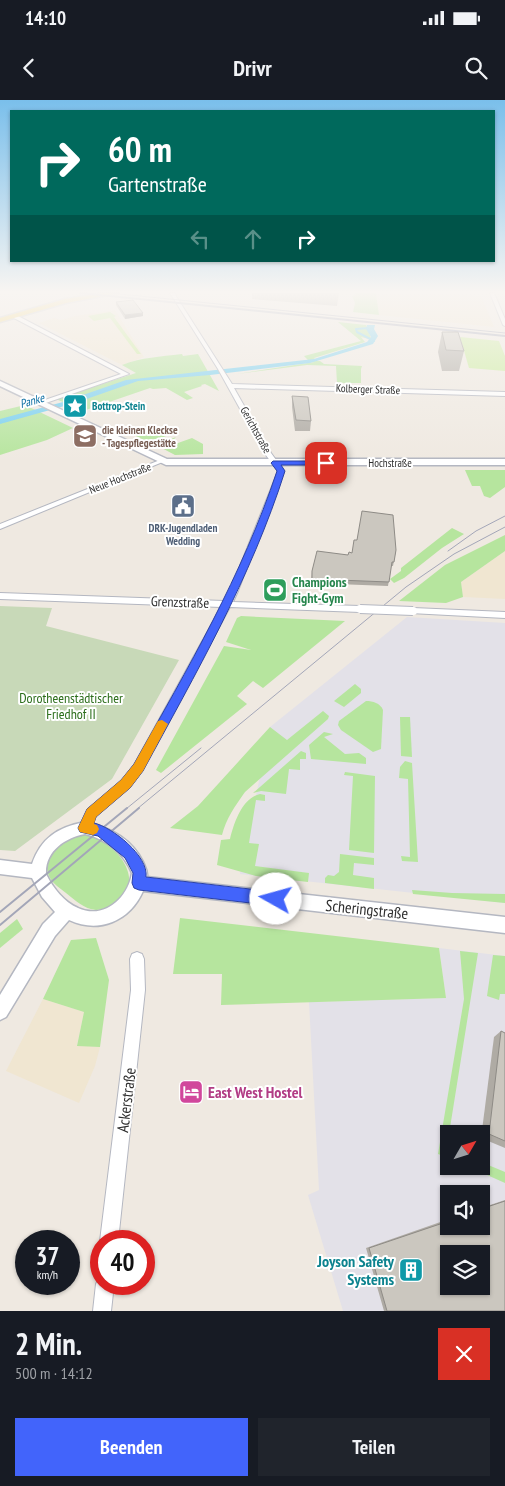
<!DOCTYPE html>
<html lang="de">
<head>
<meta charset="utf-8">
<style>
  body { margin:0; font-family:"PT Sans Narrow",sans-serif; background:#20242c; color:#f1f3f6; height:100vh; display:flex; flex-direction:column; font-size:19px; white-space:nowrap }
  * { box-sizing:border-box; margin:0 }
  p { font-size:16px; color:#9ea1a6 }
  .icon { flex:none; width:28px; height:28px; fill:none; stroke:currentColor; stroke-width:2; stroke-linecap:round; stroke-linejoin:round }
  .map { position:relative; height:1211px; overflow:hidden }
  .drawer { display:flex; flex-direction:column; background:#171b24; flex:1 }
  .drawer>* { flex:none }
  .guide { position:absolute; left:10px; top:10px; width:485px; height:152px; border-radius:0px; box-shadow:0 1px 4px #0004; background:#00695c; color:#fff; overflow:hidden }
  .needle { width:32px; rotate:51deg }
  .fabs { position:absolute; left:440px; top:1025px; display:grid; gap:10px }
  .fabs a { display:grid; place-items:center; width:50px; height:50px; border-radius:0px; background:#171b24; box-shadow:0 1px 4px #0004; font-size:25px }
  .speed { position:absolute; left:15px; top:1130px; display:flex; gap:10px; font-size:25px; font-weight:700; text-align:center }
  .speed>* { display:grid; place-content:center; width:65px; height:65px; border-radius:50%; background:#171b24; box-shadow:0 1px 4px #0004; line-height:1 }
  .speed small { font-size:12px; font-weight:400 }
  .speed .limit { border:8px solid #d22; background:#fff; color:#111 }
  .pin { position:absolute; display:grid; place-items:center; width:42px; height:42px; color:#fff; margin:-21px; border-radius:10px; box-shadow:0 2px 8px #0006 }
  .me { position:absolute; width:55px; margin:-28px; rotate:277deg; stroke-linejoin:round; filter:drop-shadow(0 0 4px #0008) }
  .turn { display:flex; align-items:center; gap:18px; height:105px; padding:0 15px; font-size:22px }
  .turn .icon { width:65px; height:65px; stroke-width:2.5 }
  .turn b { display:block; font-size:35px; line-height:42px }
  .lanes { display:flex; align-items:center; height:48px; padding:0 15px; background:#0003; justify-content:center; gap:25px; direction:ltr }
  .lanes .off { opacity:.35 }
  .round { display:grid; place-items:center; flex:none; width:52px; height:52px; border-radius:0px; background:#20242c }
  .headline { display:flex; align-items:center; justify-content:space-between; height:85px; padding:0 15px }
  h1 { font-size:30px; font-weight:600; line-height:38px }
  .cta { display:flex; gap:10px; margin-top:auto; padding:10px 15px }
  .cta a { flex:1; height:58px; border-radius:0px; background:#4264fb; color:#fff; font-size:20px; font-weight:600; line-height:58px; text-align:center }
  .cta a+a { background:#20242c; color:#f1f3f6 }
  .status { display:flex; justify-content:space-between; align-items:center; height:35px; padding:0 25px; background:#171b24; direction:ltr }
  .status svg { height:14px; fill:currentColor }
  header { display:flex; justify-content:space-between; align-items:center; height:65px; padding:0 15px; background:#171b24; font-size:22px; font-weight:600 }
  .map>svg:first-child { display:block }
</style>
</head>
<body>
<div class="status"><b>14:10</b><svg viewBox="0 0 49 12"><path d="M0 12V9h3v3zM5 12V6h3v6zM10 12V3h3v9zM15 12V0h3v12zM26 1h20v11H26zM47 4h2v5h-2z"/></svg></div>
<header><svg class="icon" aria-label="back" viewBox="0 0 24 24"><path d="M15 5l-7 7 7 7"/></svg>Drivr<svg class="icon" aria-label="search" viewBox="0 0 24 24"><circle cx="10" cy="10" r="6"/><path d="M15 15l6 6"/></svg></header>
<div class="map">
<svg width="505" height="1211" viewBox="0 0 505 1211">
  <rect width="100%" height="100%" fill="#efe9e1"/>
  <g fill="#e3e1e8" fill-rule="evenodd">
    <path d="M407 517 505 523V803L240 774 270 627Z"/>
    <path d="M439 848 505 856V1211H343L308 1095 319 1090 309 902 446 898ZM449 1034H481V1066H449ZM449 1094H481V1126H449ZM449 1154H481V1186H449Z"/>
  </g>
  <g fill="#f0e6d1">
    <path d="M376 193H448L449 194 481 196 494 227 379 215Z"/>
    <path d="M115 210 144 257 122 265 39 223 54 218 61 220 75 216Z"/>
    <path d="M505 451V499L463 497 461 482Z"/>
    <path d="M43 899 84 912 77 945 100 947 95 966 79 1003 6 971Z"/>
  </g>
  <g fill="#b6e59e">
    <path d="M355 193H376L379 215 353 212 355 203 352 196 356 195Z"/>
    <path d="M338 222 366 225 371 238 369 239 361 237 365 242 314 258 317 261H320L324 264 362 266 361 269V283H337L336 266 307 265 237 274 314 262 309 261 304 256 361 241Z"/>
    <path d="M182 254 183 256 198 254 219 291 205 284 201 285 202 286 184 292 193 298 187 300 166 288 153 289 150 288 83 311 56 299 136 273 122 265C143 257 159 257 182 254Z"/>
    <path d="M25 305 73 328 47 340 0 355V311Z"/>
    <path d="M156 327 166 336 150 343 128 332 136 329 141 333Z"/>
    <path d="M176 337 173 340 178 343 192 338 203 344V354L175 355 156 345Z"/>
    <path d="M465 370H505V387L490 398 484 396 480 386H472Z"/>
    <path d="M452 428 464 434 442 448 404 478 394 483 390 479 401 471V468Z"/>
    <path d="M505 435V451L461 482 463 497 446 503 399 501 445 465Z"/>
    <path d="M241 516 345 521 263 588 253 581 237 596 247 604 161 673 156 670 224 546 251 550 226 542 237 518Z"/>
    <path d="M355 584 361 589V593L344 607 334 601Z"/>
    <path d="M366 601C373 601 380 603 383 610L381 649 373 652 341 630 338 625 339 621Z"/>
    <path d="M323 611 329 616 328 619 245 692C235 706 226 719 222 735L170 728 198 706 270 627 287 640Z"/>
    <path d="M400 617H410L412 657 401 656Z"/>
    <path d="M324 632 333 634 324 637 345 654 359 653 366 658V664L311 659 309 645Z"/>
    <path d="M301 651 306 653V659H300V670L289 669 286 694 261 691 253 693Z"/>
    <path d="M405 661 412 663 418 762 402 761 401 756 410 757 408 679 399 678 400 667Z"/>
    <path d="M345 672 375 676 374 753 349 750 353 676 344 675Z"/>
    <path d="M260 694 265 695V701L256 700 249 743 259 744 255 766 309 773 308 782 256 776 217 765 221 740 230 739C234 723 242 698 260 694Z"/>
    <path d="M84 734C108 737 144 772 123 797 116 804 106 810 96 810 84 809 75 800 66 793 61 789 53 784 50 778 42 764 52 749 63 741 68 737 77 736 84 734Z"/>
    <path d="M340 754 374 758V765L354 763 353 775 374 778V789L325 783V778L328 775 334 776 339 772Z"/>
    <path d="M412 790 452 793 505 794V803L413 794Z"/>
    <path d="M180 818 439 848 446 898 221 905 222 874H173Z"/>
    <path d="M17 819 23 829 0 848V833Z"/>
    <path d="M96 838 109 880 100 947 77 946 84 912 43 899 71 840Z"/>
    <path d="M460 851 478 853 449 1034 447 1046 449 1047V1058L438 1054 464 899Z"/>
    <path d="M493 855 505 856V894H500L499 900 487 896Z"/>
    <path d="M481 1062 505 1072V1083L467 1066H481Z"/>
  </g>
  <path fill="#c8d9b8" d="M0 506 52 508 46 526 179 560 112 679 15 751 0 750Z"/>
  <g fill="#c9ec9a">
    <path d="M110 212 116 216 114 217 141 254H137L110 218 94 221 88 216Z"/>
    <path d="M460 237 499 241 505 256V271L469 268Z"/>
  </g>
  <path fill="#75cff0" d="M367 225H375L374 229 378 236 373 244 310 263 210 275 138 281 75 303 0 324V319L63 302 126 280 314 259 367 242 371 237 366 229Z"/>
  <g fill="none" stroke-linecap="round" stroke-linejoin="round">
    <path stroke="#75cff0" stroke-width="2" d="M369 228 356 229 357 232 374 241"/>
    <defs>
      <g id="minor">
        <path d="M170 193H174L232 284 505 292V296L234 288 271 353 284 371 238 491 233 502 360 506 364 509 360 512 230 507 142 671 130 687 96 716 89 732 85 733 81 732 79 728 88 709 122 681 134 665 221 507 0 499V493L224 501 230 491 278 371 265 354 218 269Z"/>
        <path d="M490 193H494L505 219V226L503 225Z"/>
        <path d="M12 215H16L129 274 43 304H39V302L121 274 12 217Z"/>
        <path d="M160 360 165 361 0 429V424Z"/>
        <path d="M413 508 505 512V518L410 513 409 511 410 509Z"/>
        <path d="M137 852 142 854 144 859 145 890 118 1141H101V1143L100 1141 131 890 130 859 132 854Z"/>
        <path d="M101 1177V1184H114L111 1211H93L96 1184 99 1178Z"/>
      </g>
      <g id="tertiary">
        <path d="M0 281 167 359H505V365H166L0 286Z"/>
        <path d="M85 722C109 727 131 738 143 762 145 767 148 771 147 777L505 817V833L143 791C130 821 99 834 69 820L55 836 6 917 0 920V895L43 824 55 812 42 797 32 778 0 774V760L32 764C41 738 58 727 85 722ZM85 734C106 739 124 753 132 773 128 798 104 820 78 808 64 802 53 788 46 774 45 751 65 738 85 734Z"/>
      </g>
      <path id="primary" d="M103 193H118L66 203 0 222V218L65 199Z"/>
    </defs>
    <use href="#minor" stroke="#b4b7c1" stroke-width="2"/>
    <use href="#tertiary" stroke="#b4b7c1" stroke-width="3"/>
    <use href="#primary" stroke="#c9c9c9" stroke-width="3"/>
    <use href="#minor" fill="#fff" fill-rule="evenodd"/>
    <use href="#tertiary" fill="#fff" fill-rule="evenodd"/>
    <use href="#primary" fill="#f2d163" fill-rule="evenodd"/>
    <g stroke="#a3a6b8" stroke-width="1">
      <path d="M110 193 505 233"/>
      <path d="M448 451 476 431 505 416"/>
      <path d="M126 709 201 648"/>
      <path d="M137 709 406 487 454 454 505 427"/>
    </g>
    <g stroke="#a3a6b8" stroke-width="2">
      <path d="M0 812 127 708"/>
      <path d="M0 825 139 708"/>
    </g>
    <path stroke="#a3a6b8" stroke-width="2" d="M80 193 505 236"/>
    <defs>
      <path id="minor-bridge" d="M360 509 413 511"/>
    </defs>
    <use href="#minor-bridge" stroke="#b4b7c1" stroke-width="10" stroke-linecap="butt"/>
    <use href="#minor-bridge" stroke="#fff" stroke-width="8"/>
  </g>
  <g fill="#afaba4">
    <path d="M252 193H339L337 206 252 199Z"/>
    <path d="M116 202 143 216 125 219 116 205Z"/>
    <path d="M442 232 464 251 459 271H442L438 252Z"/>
    <path d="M292 296 311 321 310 331H295L292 307Z"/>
    <path d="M396 450 393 466H391L388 486 311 483 312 471 352 453Z"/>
    <path d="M501 931 505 933V1048L481 1038 494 937Z"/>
    <path d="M505 1100V1211H384L366 1148 449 1119V1126H481V1108Z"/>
  </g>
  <path fill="#8e8b86" d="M143 213V216L125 219V215Z"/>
  <g fill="#cbc7bf" stroke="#8e8b86" fill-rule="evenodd">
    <path d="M133 200 143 213 125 215 116 202Z"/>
    <path d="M442 232H458L464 251 446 250Z"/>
    <path d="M292 296 308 297 311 321 296 320Z"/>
    <path d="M362 411 393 415 396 450 394 462H392L389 482 312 479V471L317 451 348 455 349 452 352 453 354 440H357Z"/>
    <path d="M501 931 505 933V1041L489 1034Z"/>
    <path d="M505 1101V1211H387L369 1148 449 1121V1126H481V1109ZM449 1154H481V1186H449Z"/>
  </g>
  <linearGradient id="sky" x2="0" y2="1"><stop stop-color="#7abfeb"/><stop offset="0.53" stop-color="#f8f5f2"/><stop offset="1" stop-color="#f8f5f2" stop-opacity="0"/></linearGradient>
  <rect width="505" height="362" fill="url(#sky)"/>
  <path fill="#4264fb" stroke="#2b41a3" d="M273 361H326L330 363 326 365H281L285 371C251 478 196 573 143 671L130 688 96 717 94 723C112 727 149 756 146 777L276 792 281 794 283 799 281 803 276 806 139 790 134 788 132 783 133 773 125 758 98 736 80 732 78 728 87 709 121 680 134 664C188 568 242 476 277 371L271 363Z"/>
  <path fill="#f59e0b" d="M162 620 168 624 143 671 130 688 96 717 94 724 97 725 99 729 97 733 93 735 80 732 78 728 87 709 121 680 134 664 158 621Z"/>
  <defs>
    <symbol id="sight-square" viewBox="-11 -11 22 22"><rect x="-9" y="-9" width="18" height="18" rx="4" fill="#0f9aa8" stroke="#fff"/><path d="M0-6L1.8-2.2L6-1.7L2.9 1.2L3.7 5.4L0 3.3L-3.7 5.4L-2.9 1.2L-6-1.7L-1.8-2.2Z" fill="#fff"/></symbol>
    <symbol id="school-square" viewBox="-11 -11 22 22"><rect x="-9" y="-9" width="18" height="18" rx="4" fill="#8d6e63" stroke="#fff"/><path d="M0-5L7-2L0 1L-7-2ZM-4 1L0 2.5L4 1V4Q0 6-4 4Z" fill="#fff"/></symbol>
    <symbol id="civic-square" viewBox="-11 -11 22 22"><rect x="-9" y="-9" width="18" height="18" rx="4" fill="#5c6f8a" stroke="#fff"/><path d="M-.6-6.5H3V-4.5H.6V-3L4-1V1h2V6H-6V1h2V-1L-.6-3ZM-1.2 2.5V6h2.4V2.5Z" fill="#fff"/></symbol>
    <symbol id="stadium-square" viewBox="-11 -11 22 22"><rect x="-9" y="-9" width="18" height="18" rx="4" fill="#2e9e5b" stroke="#fff"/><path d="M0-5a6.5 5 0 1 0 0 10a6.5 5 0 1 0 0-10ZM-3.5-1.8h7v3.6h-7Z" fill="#fff"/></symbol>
    <symbol id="hotel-square" viewBox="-11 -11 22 22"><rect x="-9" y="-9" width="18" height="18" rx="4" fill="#d1479c" stroke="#fff"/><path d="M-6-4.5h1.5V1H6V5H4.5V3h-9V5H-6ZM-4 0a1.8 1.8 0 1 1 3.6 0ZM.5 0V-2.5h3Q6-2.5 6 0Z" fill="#fff"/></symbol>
    <symbol id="building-square" viewBox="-11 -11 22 22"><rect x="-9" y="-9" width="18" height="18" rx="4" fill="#0f9aa8" stroke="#fff"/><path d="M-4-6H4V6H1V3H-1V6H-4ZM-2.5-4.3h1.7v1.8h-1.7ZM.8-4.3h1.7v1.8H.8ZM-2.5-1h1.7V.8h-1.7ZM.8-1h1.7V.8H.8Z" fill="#fff"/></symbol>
  </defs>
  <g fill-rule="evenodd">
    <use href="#sight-square" x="61" y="292" width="28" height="28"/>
    <use href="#school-square" x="71" y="322" width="28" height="28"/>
    <use href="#civic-square" x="169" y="392" width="28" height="28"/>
    <use href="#stadium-square" x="261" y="476" width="28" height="28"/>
    <use href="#hotel-square" x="177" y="978" width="28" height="28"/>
    <use href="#building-square" x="397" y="1156" width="28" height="28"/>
  </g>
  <g text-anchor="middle" stroke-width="4" stroke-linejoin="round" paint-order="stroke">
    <g font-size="11" fill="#2e2e2e" stroke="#fff">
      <text transform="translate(368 289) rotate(2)" y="4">Kolberger Straße</text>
      <text transform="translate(256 330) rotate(61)" y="4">Gerichtstraße</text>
      <text x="390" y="367">Hochstraße</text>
      <text transform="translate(120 378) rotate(-22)" y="4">Neue Hochstraße</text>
    </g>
    <g font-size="11" font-weight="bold" fill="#0d838f" stroke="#fff" text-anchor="start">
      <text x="92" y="310">Bottrop-Stein</text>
    </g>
    <g font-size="11" font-weight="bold" fill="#785e54" stroke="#fff" text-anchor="start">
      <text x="102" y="334">die kleinen Kleckse<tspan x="102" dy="13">- Tagespflegestätte</tspan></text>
    </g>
    <g font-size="11" font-weight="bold" fill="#4e5e75" stroke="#fff">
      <text x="183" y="432">DRK-Jugendladen<tspan x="183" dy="13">Wedding</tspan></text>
    </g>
    <g font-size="12" font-style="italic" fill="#0d6fa3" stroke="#fff">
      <text transform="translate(32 301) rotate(-16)" y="4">Panke</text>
    </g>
    <g font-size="14" font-weight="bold" fill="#27864d" stroke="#fff" text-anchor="start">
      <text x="292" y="487">Champions<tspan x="292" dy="16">Fight-Gym</tspan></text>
    </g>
    <g font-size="14" fill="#2e2e2e" stroke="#fff">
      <text transform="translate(180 502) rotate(2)" y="5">Grenzstraße</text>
    </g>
    <g font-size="14" fill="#2c6e1b" stroke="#fff">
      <text x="71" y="603">Dorotheenstädtischer<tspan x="71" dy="16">Friedhof II</tspan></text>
    </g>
    <g font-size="16" fill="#2e2e2e" stroke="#fff">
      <text transform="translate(367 809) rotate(6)" y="6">Scheringstraße</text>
      <text transform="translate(126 1000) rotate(-83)" y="6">Ackerstraße</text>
    </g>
    <g font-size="16" font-weight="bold" fill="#b23c85" stroke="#fff" text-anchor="start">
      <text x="208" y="998">East West Hostel</text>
    </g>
    <g font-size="16" font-weight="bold" fill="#0d838f" stroke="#fff" text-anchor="end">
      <text x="394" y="1167">Joyson Safety<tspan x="394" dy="18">Systems</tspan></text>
    </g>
  </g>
</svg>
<div class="fabs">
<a><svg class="needle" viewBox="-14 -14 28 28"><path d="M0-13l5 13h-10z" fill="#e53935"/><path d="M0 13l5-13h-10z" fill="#9ea1a6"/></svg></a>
<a><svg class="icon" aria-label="sound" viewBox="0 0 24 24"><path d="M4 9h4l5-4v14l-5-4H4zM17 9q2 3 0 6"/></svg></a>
<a><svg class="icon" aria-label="layers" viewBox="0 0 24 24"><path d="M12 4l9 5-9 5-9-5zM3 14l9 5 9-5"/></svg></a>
</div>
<div class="speed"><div>37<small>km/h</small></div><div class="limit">40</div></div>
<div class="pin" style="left:326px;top:363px;background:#d93025"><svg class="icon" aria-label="arrive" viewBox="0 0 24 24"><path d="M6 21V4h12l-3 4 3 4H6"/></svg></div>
<svg class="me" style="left:276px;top:799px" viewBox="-20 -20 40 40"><circle r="19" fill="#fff"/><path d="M0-13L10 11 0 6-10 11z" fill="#4264fb"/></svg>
<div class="guide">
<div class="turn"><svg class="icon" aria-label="right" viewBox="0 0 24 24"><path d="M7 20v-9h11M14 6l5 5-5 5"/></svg><div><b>60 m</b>Gartenstraße</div></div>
<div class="lanes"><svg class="icon off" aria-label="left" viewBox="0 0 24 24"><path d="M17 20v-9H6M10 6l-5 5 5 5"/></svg><svg class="icon off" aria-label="ahead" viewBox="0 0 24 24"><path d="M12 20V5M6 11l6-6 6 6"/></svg><svg class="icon" aria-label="right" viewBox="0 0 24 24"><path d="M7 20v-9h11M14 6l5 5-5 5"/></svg></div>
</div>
</div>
<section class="drawer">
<div class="headline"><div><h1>2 Min.</h1><p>500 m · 14:12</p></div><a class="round" style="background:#d93025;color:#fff"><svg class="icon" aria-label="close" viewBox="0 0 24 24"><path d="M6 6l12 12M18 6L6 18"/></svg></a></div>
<div class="cta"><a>Beenden</a><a>Teilen</a></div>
</section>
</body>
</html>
